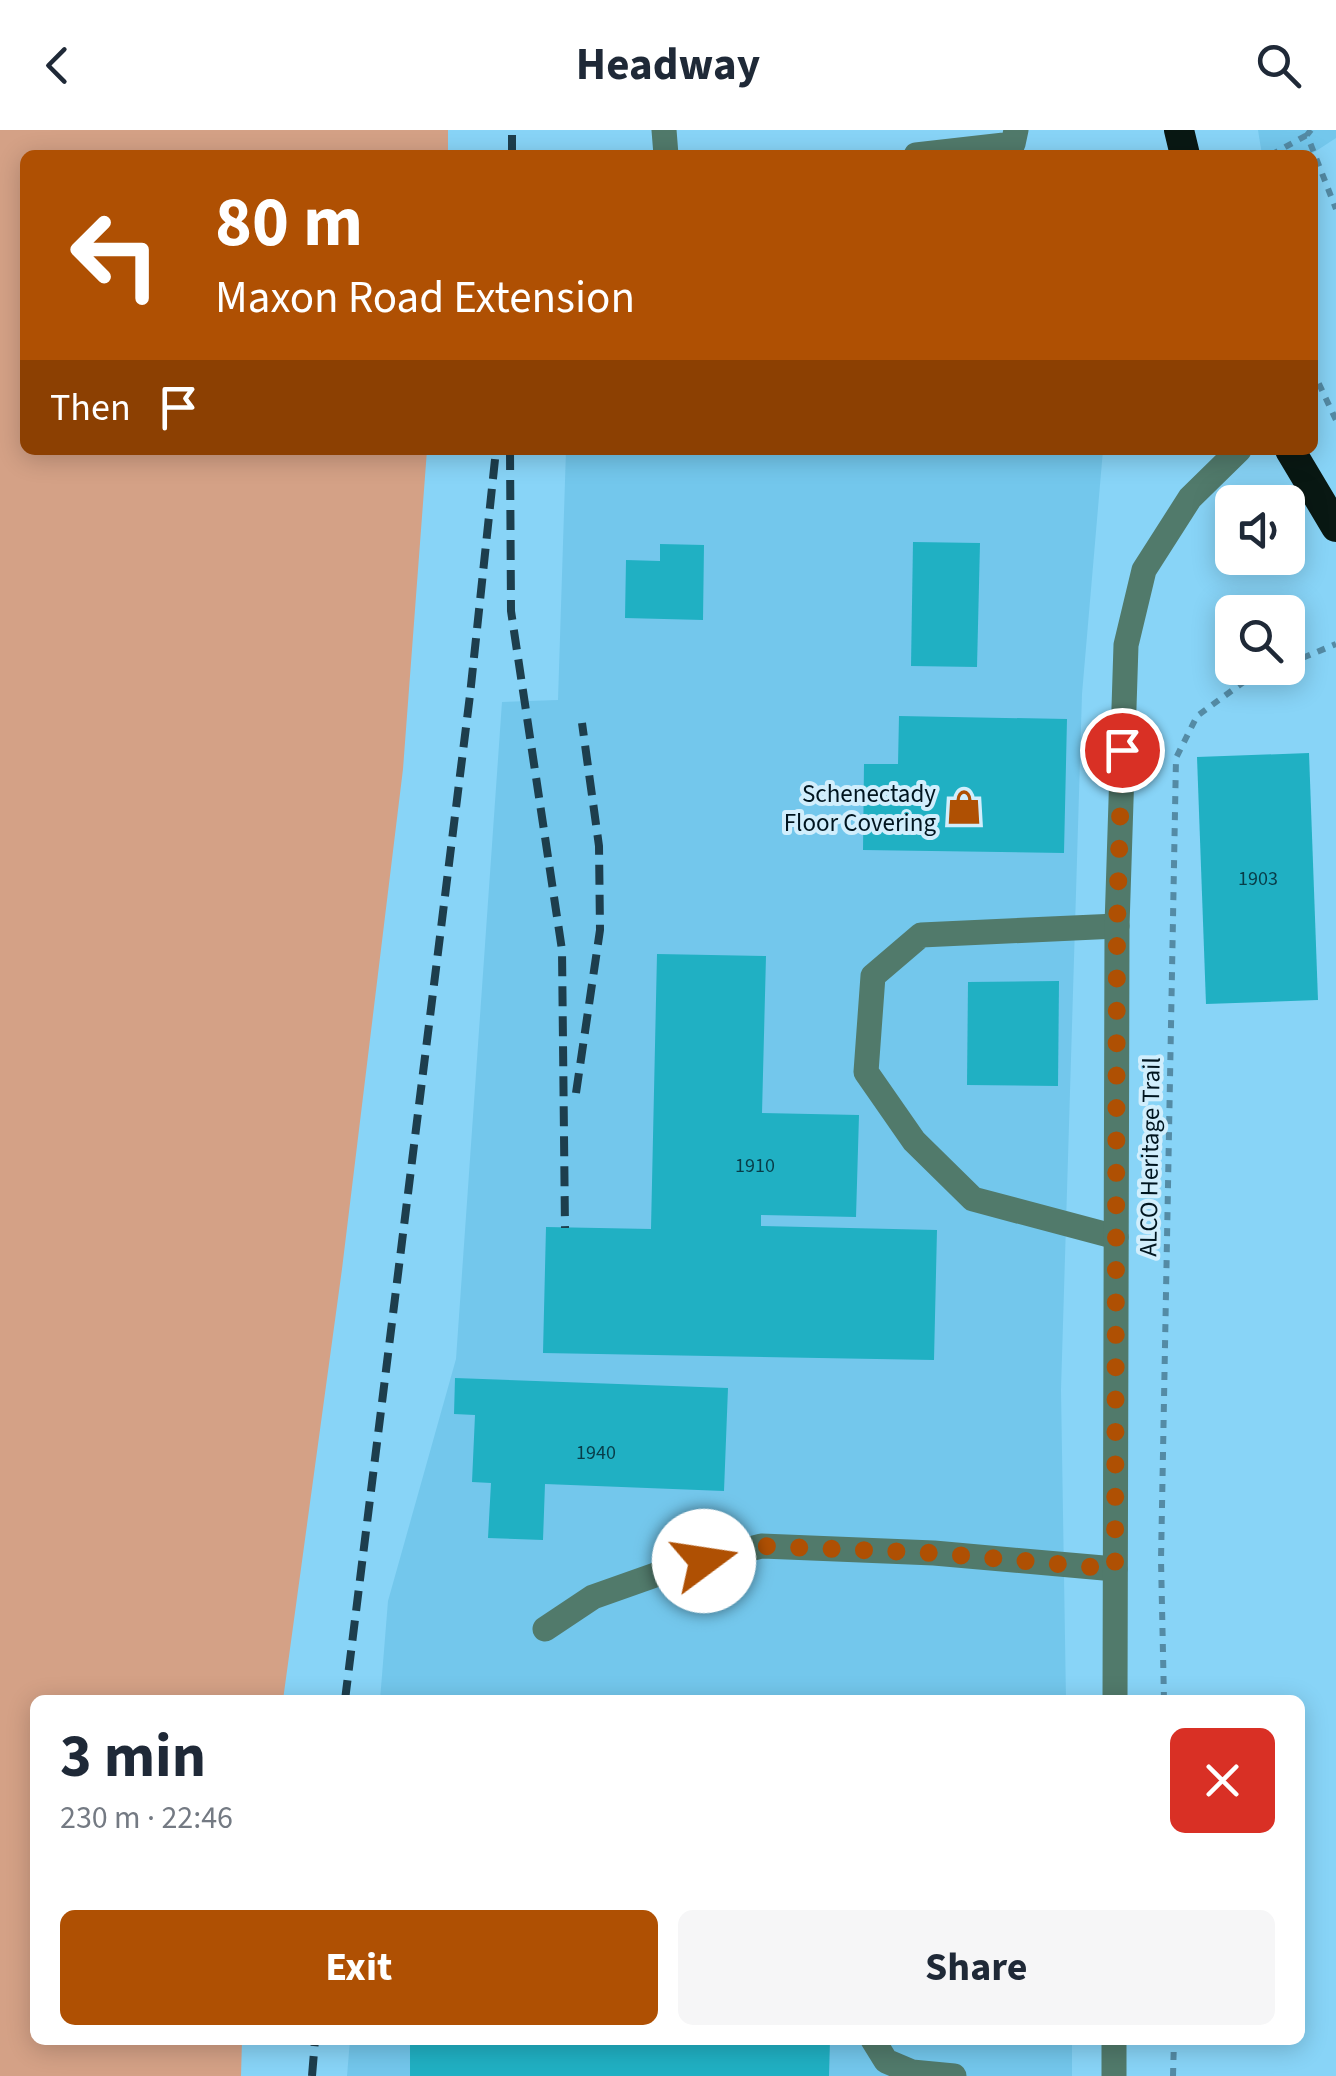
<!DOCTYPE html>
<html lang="en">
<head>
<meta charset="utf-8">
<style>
  body { margin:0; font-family:"Source Sans 3",sans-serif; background:#f6f6f7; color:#1f2937; height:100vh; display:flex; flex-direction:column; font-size:38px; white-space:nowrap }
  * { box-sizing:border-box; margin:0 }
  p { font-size:32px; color:#747a83 }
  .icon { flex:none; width:55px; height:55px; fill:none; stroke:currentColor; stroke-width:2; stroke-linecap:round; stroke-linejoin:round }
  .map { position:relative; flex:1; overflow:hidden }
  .panel { position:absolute; left:30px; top:1565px; width:1275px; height:350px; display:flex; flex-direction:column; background:#fff; border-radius:15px; box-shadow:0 5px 25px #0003 }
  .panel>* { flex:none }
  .banner { position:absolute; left:20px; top:20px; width:1298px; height:305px; border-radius:15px; box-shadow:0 5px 25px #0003; background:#af5003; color:#fff; overflow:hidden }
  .buttons { position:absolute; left:1215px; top:355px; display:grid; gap:20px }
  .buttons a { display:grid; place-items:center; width:90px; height:90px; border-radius:15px; background:#fff; box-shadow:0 5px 25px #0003; font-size:50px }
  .pin { position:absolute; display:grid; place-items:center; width:85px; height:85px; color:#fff; margin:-42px; border:5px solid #fff; border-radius:50%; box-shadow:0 2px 10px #0007 }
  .me { position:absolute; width:110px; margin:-55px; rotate:76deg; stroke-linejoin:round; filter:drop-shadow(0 0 8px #0008) }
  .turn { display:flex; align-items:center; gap:35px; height:210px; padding:0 30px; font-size:45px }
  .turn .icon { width:130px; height:130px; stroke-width:2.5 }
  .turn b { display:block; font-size:70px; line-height:85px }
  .then { display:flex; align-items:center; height:95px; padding:0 30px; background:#0003; gap:20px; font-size:38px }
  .round { display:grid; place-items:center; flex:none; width:105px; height:105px; border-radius:15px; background:#f6f6f7 }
  .head { display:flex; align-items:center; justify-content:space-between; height:170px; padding:0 30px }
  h1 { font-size:60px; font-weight:700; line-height:75px }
  .button { display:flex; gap:20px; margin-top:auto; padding:20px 30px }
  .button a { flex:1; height:115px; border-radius:15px; background:#af5003; color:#fff; font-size:40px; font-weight:700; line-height:115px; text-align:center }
  .button a+a { background:#f6f6f7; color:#1f2937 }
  header { display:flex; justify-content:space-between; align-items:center; height:130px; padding:0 30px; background:#fff; font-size:45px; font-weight:700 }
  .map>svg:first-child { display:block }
</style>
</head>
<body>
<header><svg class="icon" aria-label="back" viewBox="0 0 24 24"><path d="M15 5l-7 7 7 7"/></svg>Headway<svg class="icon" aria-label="search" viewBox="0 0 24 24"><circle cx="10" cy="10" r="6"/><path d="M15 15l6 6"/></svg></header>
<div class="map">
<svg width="1336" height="1946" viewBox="0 0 1336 1946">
  <rect width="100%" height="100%" fill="#88d4f7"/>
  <g fill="#73c7ec">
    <path d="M1258 0H1336V8L1310 25H1262Z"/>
    <path d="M566 320H1103L1082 564 1061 1260 1066 1570H380L388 1471 456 1229 502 572 558 570Z"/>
    <path d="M350 1910H1072V1946H347Z"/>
  </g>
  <path fill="#d4a186" d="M0 0H448V25H25V320H427L403 639 342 1139 283 1570H35V1910H242L241 1946H0Z"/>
  <g fill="#20b0c3">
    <path d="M913 412 980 413 977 537 911 536Z"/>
    <path d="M660 414 704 415 703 490 625 488 626 430 660 431Z"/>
    <path d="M899 586 1067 589 1064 723 863 720 864 634H898Z"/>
    <path d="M1309 623 1318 870 1206 874 1197 627Z"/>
    <path d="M657 824 766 826 762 983 859 985 856 1087 761 1085V1096L937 1100 934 1230 543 1223 546 1097 651 1099Z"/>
    <path d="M1059 851 1058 956 967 955 968 852Z"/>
    <path d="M455 1248 728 1258 724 1361 545 1354 543 1410 488 1408 491 1353 472 1352 475 1285 454 1284Z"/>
    <path d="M410 1910H830L829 1946H410Z"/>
  </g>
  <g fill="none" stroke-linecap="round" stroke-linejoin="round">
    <g stroke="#548ba5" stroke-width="6" stroke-dasharray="8 8" stroke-linecap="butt">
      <path d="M1311 0 1307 5 1336 79"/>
      <path d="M1271 25 1307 5"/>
      <path d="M1312 239 1336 290"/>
      <path d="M1288 534 1336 514"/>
      <path d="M1164 1570 1161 1430 1176 628 1197 586 1245 551 1279 538"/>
      <path d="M1173 1946 1174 1910"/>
    </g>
    <g stroke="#517a6b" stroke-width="25">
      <path d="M664 0 666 25"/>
      <path d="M916 25 1013 14 1016 0"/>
      <path d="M1116 1107 973 1069 914 1011 866 942 873 846 921 805 1117 796"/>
      <path d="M545 1499 593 1467 675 1438 761 1416 934 1423 1115 1439"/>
      <path d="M1115 1570 1117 796 1126 515 1144 440 1190 368 1239 320"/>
      <path d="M873 1910 886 1931 912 1942 954 1946"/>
      <path d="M1114 1946V1910"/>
    </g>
    <g stroke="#091813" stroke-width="30">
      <path d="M1179 0 1185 25"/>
      <path d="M1290 320 1336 397"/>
    </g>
    <g stroke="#1d3e4d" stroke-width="8" stroke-dasharray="20 10" stroke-linecap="butt">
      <path d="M512 25V0"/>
      <path d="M510 320 511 481 562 820 565 1098"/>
      <path d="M576 963 600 800 599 716 582 593"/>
      <path d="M345 1570 470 565 496 320"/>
      <path d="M312 1946 315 1910"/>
    </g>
  </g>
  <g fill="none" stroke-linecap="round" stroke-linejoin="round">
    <path stroke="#af5003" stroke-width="18" stroke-dasharray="0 32.4" d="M704 1431 761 1416 934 1423 1115 1439 1117 796 1122 620"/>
  </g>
  <defs>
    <symbol id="shop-bare" viewBox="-9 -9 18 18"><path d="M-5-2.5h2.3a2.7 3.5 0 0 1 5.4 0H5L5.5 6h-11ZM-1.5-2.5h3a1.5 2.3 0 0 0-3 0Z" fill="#af5003" stroke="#d1eefc" stroke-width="2.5" paint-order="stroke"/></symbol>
  </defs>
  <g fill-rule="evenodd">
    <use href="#shop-bare" x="939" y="652" width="50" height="50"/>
  </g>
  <g text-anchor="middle" stroke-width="8" stroke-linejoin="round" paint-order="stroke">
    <g font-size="20" fill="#083c48">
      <text x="1258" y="755">1903</text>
      <text x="755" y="1042">1910</text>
      <text x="596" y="1329">1940</text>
    </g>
    <g font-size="25" fill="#00151f" stroke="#d1eefc" text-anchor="end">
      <text x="936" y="672">Schenectady<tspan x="936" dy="29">Floor Covering</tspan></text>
    </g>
    <g font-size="25" fill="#00151f" stroke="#d1eefc">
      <text transform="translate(1149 1027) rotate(-89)" y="9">ALCO Heritage Trail</text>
    </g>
  </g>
</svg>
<div class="buttons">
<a><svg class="icon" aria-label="sound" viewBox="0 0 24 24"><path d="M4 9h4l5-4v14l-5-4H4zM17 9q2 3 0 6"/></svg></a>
<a><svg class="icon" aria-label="search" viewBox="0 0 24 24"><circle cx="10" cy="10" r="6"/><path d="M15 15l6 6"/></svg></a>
</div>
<div class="pin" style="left:1122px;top:620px;background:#d93025"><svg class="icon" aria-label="arrive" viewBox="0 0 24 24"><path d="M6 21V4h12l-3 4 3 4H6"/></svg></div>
<svg class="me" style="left:704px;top:1431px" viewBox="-20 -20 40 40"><circle r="19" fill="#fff"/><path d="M0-13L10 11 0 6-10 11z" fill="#af5003"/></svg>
<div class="banner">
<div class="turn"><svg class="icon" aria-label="left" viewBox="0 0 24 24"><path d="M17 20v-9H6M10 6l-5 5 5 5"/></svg><div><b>80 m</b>Maxon Road Extension</div></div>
<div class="then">Then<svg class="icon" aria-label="arrive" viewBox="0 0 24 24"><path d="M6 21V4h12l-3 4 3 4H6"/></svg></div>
</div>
<section class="panel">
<div class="head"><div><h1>3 min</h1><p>230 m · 22:46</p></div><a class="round" style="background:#d93025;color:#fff"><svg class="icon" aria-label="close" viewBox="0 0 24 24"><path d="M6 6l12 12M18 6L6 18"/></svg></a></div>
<div class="button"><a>Exit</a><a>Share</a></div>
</section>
</div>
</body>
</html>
